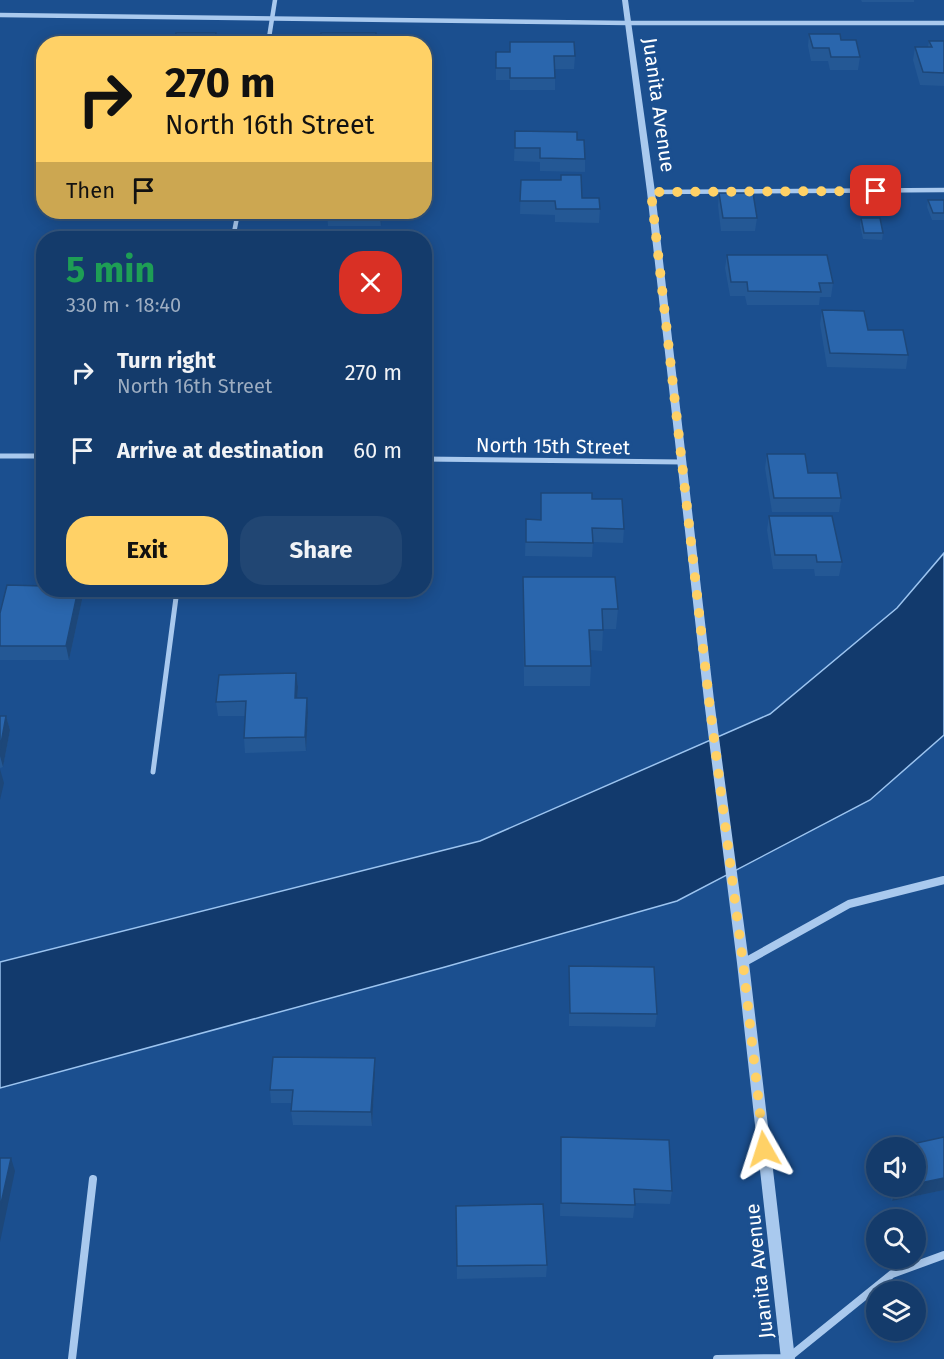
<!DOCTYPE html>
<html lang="en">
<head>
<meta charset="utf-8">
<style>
  body { margin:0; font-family:"Fira Sans",sans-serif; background:#214673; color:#f1f3f6; height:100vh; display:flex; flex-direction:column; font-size:22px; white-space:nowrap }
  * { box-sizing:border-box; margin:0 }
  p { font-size:20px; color:#9dadc1 }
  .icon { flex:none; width:33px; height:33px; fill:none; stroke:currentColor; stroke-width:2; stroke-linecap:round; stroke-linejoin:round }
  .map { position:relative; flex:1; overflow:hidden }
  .details { position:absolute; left:36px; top:231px; width:396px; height:366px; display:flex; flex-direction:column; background:#143b6b; border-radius:24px; box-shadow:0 3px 15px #0003,0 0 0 2px #33557e }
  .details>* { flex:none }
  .guide { position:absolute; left:36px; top:36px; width:396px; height:183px; border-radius:24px; box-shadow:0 3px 15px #0003,0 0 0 2px #33557e; background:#ffd166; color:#111; overflow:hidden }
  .tools { position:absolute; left:866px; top:1137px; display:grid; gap:12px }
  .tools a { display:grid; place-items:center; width:60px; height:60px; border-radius:50%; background:#143b6b; box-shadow:0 3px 15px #0003,0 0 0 2px #33557e; font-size:30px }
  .pin { position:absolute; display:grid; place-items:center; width:51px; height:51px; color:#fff; margin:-26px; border-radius:12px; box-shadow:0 3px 9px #0006 }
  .me { position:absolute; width:66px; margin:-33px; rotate:354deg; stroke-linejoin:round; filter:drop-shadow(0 0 4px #0008) }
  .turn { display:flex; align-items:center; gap:21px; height:126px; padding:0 30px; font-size:27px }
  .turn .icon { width:78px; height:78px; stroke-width:2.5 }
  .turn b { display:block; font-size:42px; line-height:51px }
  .then { display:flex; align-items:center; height:57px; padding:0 30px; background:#0003; gap:12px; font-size:22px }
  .round { display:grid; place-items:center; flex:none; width:63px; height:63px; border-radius:24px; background:#214673 }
  .headline { display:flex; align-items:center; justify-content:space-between; height:102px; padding:0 30px }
  h1 { font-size:36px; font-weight:700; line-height:45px; color:#1e9e55 }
  .cta { display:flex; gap:12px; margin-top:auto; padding:12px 30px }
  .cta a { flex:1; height:69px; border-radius:24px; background:#ffd166; color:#111; font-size:24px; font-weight:700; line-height:69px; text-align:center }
  .cta a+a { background:#214673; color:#f1f3f6 }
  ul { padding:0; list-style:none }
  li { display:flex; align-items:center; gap:18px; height:78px; padding:0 30px }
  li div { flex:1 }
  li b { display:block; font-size:22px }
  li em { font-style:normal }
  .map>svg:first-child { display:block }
</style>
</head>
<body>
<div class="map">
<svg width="944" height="1359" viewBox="0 0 944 1359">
  <rect width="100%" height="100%" fill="#1b4f8f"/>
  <path fill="#123a6d" stroke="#9cc4f0" stroke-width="1.5" d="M944 553V735L870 800 677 901 445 967 0 1088V962L480 841 770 714 897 608Z"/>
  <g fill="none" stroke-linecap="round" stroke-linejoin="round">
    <g stroke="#a9c9ee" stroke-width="4.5">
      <path d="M0 15 628 23H944"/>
      <path d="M268 44 275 0"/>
      <path d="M651 192 944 190"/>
      <path d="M233 238 238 212"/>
    </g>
    <g stroke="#a9c9ee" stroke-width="5">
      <path d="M0 456H44"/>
      <path d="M424 459 682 462"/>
      <path d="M153 772 177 590"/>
    </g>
    <g stroke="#a9c9ee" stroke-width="8">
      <path d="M743 963 849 904 944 880"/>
      <path d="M72 1359 93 1179"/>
      <path d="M717 1359 788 1358 892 1274 944 1255"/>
    </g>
    <path fill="#a9c9ee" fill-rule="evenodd" d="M622 0H628L655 192 714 700 749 963 795 1359H781L737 963 704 700 647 192Z"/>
  </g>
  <g fill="#245895">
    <path d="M861 0H914V2H862Z"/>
    <path d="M809 34 841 40 860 57 858 70H830L828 61H811L808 46Z"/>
    <path d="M929 41H944V86L920 85 913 60 915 47H928Z"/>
    <path d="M496 52 575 56 574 69H555V90H510V80H496Z"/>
    <path d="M515 131 577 140 585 159V172L540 171V162L514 161Z"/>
    <path d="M521 180 582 198 600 209 599 223 555 222V215L520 214Z"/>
    <path d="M719 193 757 218 755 231H721L718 206Z"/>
    <path d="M928 200H944V220H932L927 207Z"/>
    <path d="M327 212H382L381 226H328Z"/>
    <path d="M861 218 883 233 882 240 863 239 860 225Z"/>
    <path d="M727 255 833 283 831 297H820L819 305H747L745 296H730L725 268Z"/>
    <path d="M822 310 868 330 908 355 906 369 827 367 820 324Z"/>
    <path d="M44 377V421H38L35 407Z"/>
    <path d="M767 454 808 473 841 498 839 512H772L765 468Z"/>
    <path d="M592 499 624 529 623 543 593 542 592 557 525 556 526 519 540 520Z"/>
    <path d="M769 516 842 562 839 576H815L814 569H773L767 530Z"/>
    <path d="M523 577 618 609 616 629H603L602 651 590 650 591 666 590 686H524L523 597Z"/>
    <path d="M82 600 69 660H0V613Z"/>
    <path d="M296 673 298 687 297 698 308 713 306 751 245 753 244 738 245 716H218L216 702Z"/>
    <path d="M0 716H6L10 730 3 767 0 768Z"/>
    <path d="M569 966 657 1014 655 1027 569 1026Z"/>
    <path d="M375 1072 372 1126 293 1125 291 1111 292 1103H271L270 1090Z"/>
    <path d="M561 1137 672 1191 670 1204 635 1203 633 1218 560 1216Z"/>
    <path d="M944 1137V1190L892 1201 887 1186H915Z"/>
    <path d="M456 1206 547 1265 546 1277 457 1279Z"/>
  </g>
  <g fill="#1d4779">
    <path d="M380 212H382L381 226 380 213Z"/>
    <path d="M78 590H80L82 600 69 660 66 646Z"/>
    <path d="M296 673 298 687 296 713 295 698Z"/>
    <path d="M307 698 308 713 306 751 305 737Z"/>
    <path d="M6 716 10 730 3 767 0 756V749Z"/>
    <path d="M0 769 4 783 0 800Z"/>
    <path d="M375 1058V1072L372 1126 371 1112Z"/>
    <path d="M11 1158 15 1171 0 1242V1208Z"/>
    <path d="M944 1178V1190L892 1201 896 1188 915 1186V1184Z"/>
  </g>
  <g fill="#2a66ad" stroke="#1d4779" stroke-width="1.5">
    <path d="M176 33H216L214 44H174Z"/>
    <path d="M321 33H376V44H320Z"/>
    <path d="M809 34H840L841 40H856L860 57H831L829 48H813Z"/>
    <path d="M929 41H944V73L923 72 915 47H932Z"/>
    <path d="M510 42H574L575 56H554L555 78H510V68H496V52H510Z"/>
    <path d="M515 131 577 132V140H584L585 159 540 158V148H515Z"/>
    <path d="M561 175H581L582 198H599L600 209H556L555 201H520L521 180H561Z"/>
    <path d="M719 193H753L757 218H723Z"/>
    <path d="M928 200H944V213H933Z"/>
    <path d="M327 212H380V213Z"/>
    <path d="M861 218H880L883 233H864Z"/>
    <path d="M727 255H827L833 283H819L821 292 748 291 747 282H731Z"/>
    <path d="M822 310 864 311 868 330H903L908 355 830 353Z"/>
    <path d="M43 377 44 407H35Z"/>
    <path d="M767 454H805L808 473H837L841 498H774Z"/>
    <path d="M541 493H592V499H622L624 529 592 528 593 543 526 542V519L541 520Z"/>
    <path d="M769 516H832L842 562H817L816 555H775Z"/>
    <path d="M523 577H615L618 609H602L603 630H589L591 666H525Z"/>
    <path d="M7 585 44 586V590H78L66 646H0V613Z"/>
    <path d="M296 673 295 698H307L305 737 244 738 246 701 216 702 219 675Z"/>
    <path d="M0 716H6L0 749Z"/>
    <path d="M569 966 654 967 657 1014 570 1013Z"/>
    <path d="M273 1057 375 1058 371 1112 291 1111 293 1090H270Z"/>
    <path d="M561 1137 669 1140 672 1191 634 1189 635 1205 561 1203Z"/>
    <path d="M944 1137V1178L915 1184V1148H894Z"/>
    <path d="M0 1158H11L0 1208Z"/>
    <path d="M543 1204 547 1265 457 1266 456 1206Z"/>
  </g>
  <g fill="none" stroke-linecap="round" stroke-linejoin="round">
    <path stroke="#ffd166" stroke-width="10" stroke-dasharray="0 18" d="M764 1149 743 963 709 700 651 192 876 191"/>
  </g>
  <g text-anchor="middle" stroke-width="6" stroke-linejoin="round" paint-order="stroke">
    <g font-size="20" fill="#fff" stroke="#1b4f8f">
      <text transform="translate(659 105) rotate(82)" y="7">Juanita Avenue</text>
      <text transform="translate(553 446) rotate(1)" y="7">North 15th Street</text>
      <text transform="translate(759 1271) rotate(-96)" y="7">Juanita Avenue</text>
    </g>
  </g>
</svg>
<div class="tools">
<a><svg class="icon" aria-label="sound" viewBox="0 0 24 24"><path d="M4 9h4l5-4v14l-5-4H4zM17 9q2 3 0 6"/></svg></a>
<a><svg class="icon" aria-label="search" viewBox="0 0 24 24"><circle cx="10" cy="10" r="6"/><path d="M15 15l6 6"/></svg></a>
<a><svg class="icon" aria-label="layers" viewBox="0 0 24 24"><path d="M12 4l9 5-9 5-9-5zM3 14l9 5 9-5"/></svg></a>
</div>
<div class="pin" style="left:876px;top:191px;background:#d93025"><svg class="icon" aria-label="arrive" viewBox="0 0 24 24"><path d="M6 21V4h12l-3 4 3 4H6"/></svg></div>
<svg class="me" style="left:764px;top:1149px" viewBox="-20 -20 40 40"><path d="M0-17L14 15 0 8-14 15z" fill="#ffd166" stroke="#fff" stroke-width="4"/></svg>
<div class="guide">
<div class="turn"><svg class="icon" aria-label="right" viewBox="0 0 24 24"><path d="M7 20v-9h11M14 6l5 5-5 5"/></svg><div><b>270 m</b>North 16th Street</div></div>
<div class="then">Then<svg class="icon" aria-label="arrive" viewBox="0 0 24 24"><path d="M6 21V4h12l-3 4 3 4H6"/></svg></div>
</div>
<section class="details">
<div class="headline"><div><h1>5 min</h1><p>330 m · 18:40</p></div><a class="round" style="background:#d93025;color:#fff"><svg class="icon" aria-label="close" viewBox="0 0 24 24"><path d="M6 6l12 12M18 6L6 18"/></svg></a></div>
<ul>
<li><svg class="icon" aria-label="right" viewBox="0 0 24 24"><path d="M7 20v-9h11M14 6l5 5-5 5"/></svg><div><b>Turn right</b><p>North 16th Street</p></div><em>270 m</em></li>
<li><svg class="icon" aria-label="arrive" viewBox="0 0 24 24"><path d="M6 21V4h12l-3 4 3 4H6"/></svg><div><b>Arrive at destination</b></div><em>60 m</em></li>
</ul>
<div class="cta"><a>Exit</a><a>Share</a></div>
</section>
</div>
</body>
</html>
